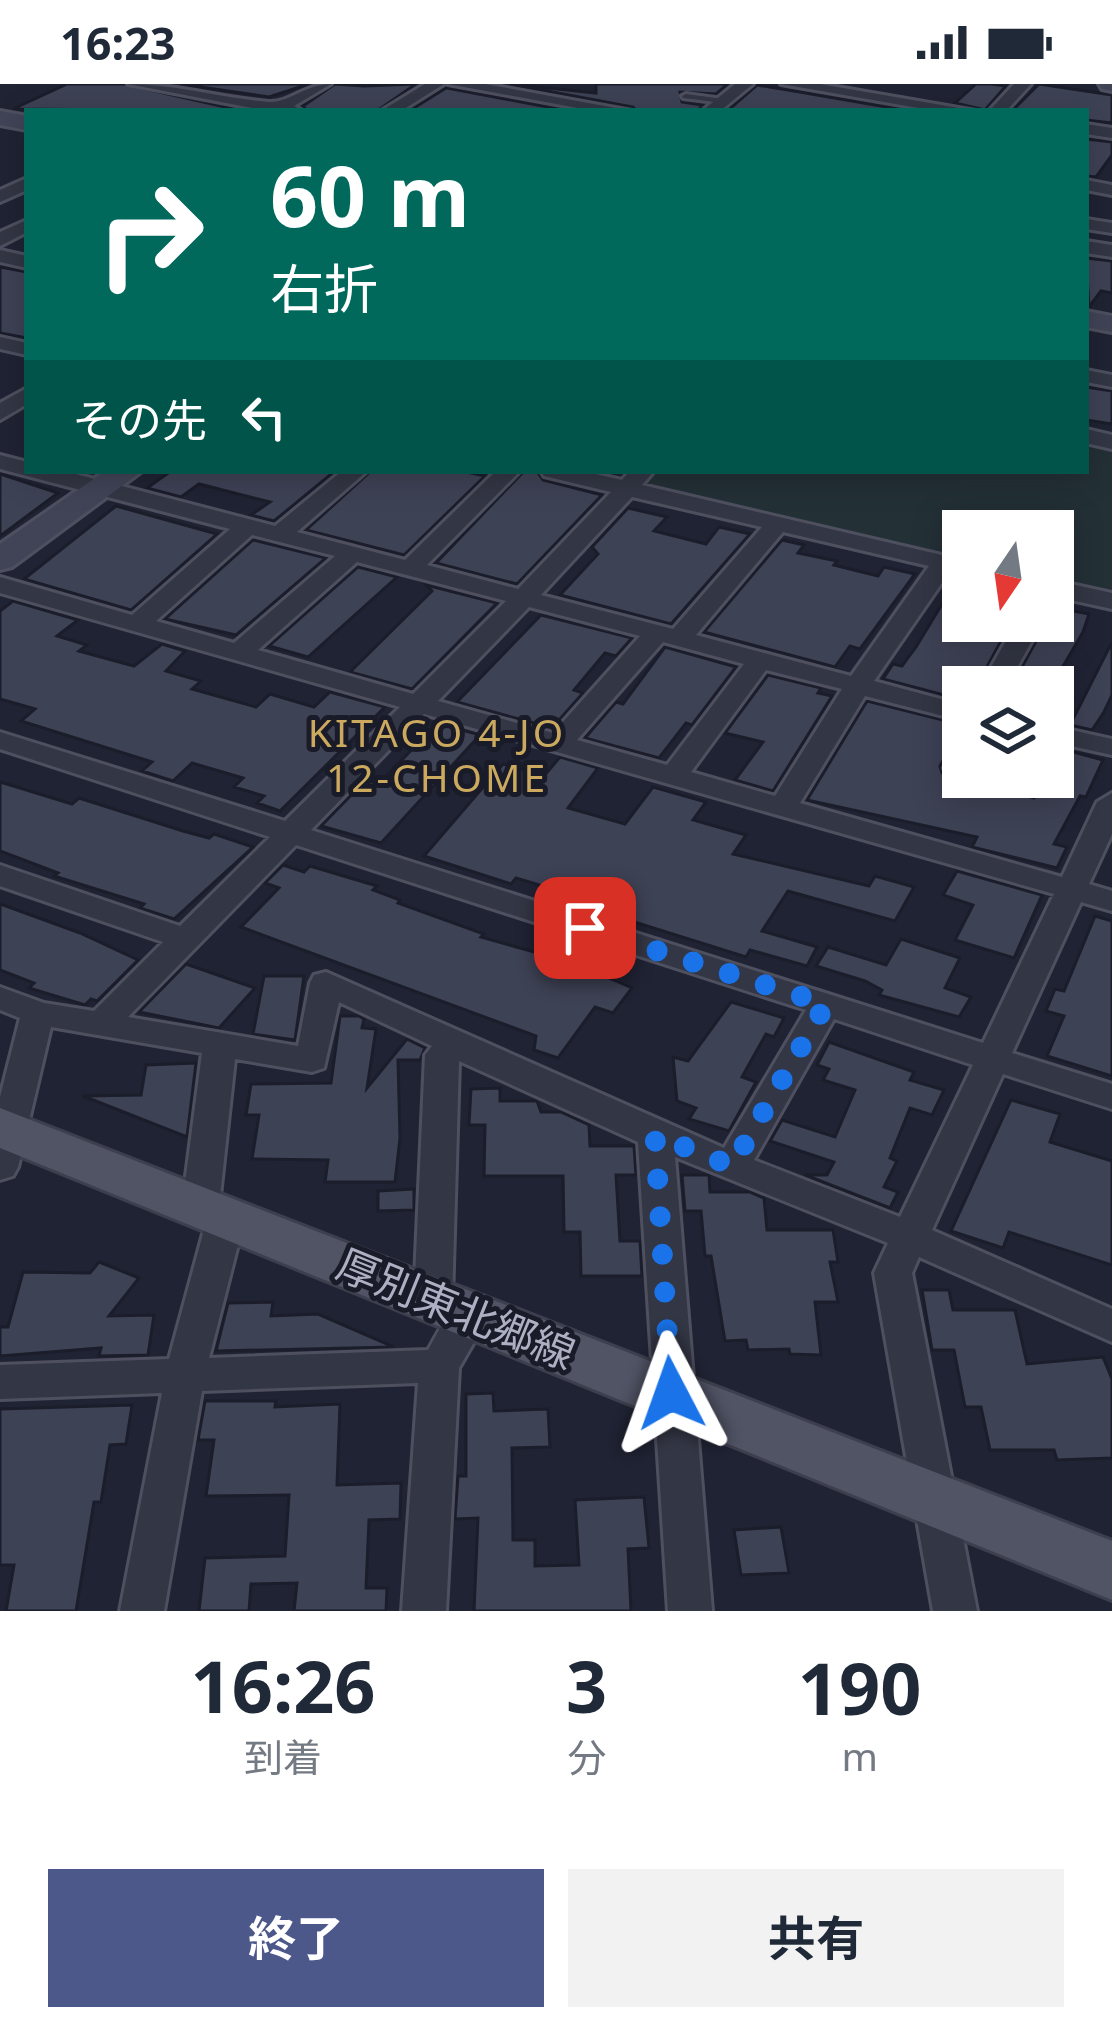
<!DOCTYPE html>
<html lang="ja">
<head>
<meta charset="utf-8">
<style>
  body { margin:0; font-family:"Noto Sans","Noto Sans JP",sans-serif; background:#f2f2f3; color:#1f2937; height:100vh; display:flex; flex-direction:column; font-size:45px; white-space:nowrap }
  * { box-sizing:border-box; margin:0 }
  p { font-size:39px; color:#747a83 }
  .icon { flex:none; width:66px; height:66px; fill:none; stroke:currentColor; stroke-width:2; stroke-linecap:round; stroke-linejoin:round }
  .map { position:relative; height:1527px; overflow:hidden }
  .drawer { display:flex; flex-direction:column; background:#fff; flex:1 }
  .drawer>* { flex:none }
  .banner { position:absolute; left:24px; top:24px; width:1065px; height:366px; border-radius:0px; box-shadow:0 6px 30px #0003; background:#00695c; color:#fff; overflow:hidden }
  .needle { width:78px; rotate:193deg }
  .buttons { position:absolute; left:942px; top:426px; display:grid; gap:24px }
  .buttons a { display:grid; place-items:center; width:132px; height:132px; border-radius:0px; background:#fff; box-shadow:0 6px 30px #0003; font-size:60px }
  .pin { position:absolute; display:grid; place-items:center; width:102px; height:102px; color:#fff; margin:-51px; border-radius:24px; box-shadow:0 6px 18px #0006 }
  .me { position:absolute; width:132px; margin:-66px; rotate:356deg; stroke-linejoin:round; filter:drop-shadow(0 0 9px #0008) }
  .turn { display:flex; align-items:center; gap:42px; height:252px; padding:0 48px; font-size:54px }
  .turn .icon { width:156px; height:156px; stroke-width:2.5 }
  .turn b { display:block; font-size:84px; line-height:102px }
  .then { display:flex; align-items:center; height:114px; padding:0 48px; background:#0003; gap:24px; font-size:45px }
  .eta { display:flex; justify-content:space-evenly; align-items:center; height:204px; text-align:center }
  .eta b { font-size:72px; font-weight:700; line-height:84px }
  .primary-button { display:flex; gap:24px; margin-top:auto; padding:24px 48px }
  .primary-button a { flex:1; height:138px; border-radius:0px; background:#4c588a; color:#fff; font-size:48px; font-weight:700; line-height:138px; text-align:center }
  .primary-button a+a { background:#f2f2f3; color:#1f2937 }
  .status { display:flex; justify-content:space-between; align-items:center; height:84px; padding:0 60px; background:#fff; direction:ltr }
  .status svg { height:33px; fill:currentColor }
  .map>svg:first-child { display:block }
</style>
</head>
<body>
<div class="status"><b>16:23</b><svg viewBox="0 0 49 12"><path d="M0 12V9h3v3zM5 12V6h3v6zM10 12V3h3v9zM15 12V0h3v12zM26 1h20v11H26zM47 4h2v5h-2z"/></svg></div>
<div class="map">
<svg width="1112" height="1527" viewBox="0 0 1112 1527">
  <rect width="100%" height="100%" fill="#202334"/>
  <path fill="#233036" d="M1086 357 1112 363V511L1053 498V447H963V478L640 404 657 387H1086Z"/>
  <g fill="#3e4255" stroke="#1b1d2b" stroke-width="3">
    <path d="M67 0H124L243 27 13 25Z"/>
    <path d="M180 0H309L269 13Z"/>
    <path d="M335 0 364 2 416 0 377 27H307L303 22Z"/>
    <path d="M510 0 596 9V0H728L716 10 680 8 682 18 702 21 698 27H636L633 23Z"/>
    <path d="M976 0H991L1006 2 985 26 955 19Z"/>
    <path d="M1039 0 1112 11V39L1086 36V27H1012Z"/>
    <path d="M757 1 788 6 910 27H727Z"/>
    <path d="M446 4H447L569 27H409Z"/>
    <path d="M1086 55 1112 58V71L1096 93 1086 92Z"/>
    <path d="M1086 174 1112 177V209L1101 207 1089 223Z"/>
    <path d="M0 183 27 188V254L0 249Z"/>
    <path d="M1086 303 1112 307V340L1086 336Z"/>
    <path d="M171 387H335L274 437 251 431 270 418 199 400 181 413 147 404Z"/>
    <path d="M371 387H462L485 392 404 471 306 446Z"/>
    <path d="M524 387H537L543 396 602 411 517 500 436 479Z"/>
    <path d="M0 390 58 409 0 452Z"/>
    <path d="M116 422 217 450 131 526 24 495Z"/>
    <path d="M628 424 667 433 654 447 706 460 719 443 750 450 671 540 560 511 598 470 592 463Z"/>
    <path d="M253 456 326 474 236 551 165 535Z"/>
    <path d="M782 456 804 461 798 469 837 477 834 481 878 492 884 483 915 490 860 565 850 562 835 583 704 548Z"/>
    <path d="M358 483 397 493 308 573 269 562Z"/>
    <path d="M958 494H963V537H1012L976 603H963V616L883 595 893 580 902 582 916 563Z"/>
    <path d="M426 501 497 519 412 605 350 588 432 507Z"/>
    <path d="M13 517 78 536 57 552 87 561 79 567 134 582 162 560 185 567 166 587 201 597 192 605 256 623 270 610 314 623 330 608 385 623 280 727 257 719 264 712 234 703 243 694 192 679 173 697 142 687 152 678 21 637 35 625 0 615V527Z"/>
    <path d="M1053 523 1089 530 1083 548 1051 603H1011L1047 537H1053Z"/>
    <path d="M541 531 632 554 616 572 605 569 574 606 583 609 552 644 457 618Z"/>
    <path d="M1112 558V611L1104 628 1092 646 1070 641Z"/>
    <path d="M665 563 736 583 692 641 686 639 659 674 585 654 616 618 623 620Z"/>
    <path d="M768 591 821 604 818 609 832 612 773 707 735 696 763 658 725 649Z"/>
    <path d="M867 617 963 641V655L954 658 940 682 942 689 956 692 963 684V693H997L992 702 1034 714 1045 693H1053L1059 664 1103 676 1086 713 1080 712 1054 760 1067 763 1057 784 972 763 977 753 807 716Z"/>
    <path d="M437 639 480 651 381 759 321 742 366 696 379 700Z"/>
    <path d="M560 673 598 684 568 724 625 740 653 703 706 718 693 736 746 751 733 770 869 802 875 792 914 803 895 837 788 807 762 847 817 863 807 882 750 866 746 873 631 837 634 833 589 816 516 794 511 800 424 772 503 680 544 692Z"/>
    <path d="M0 698 72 720 79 714 183 747 209 754 214 750 253 763 174 835 140 824 144 820 54 792 58 789 0 767Z"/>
    <path d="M283 781 304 788 310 782 377 802 373 806 400 816 398 819 484 850 481 853 577 880 632 904 613 929 595 923 558 974 534 966 536 952 241 843 279 804 265 799Z"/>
    <path d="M957 787 1042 811 1014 874 955 856 973 821 943 811Z"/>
    <path d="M0 820 80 849 138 876 97 917 91 915 85 921 29 904 34 899 0 886Z"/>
    <path d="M1095 832 1112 837V992L1047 972 1064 932 1046 927 1055 905 1064 907Z"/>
    <path d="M901 855 960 874 945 904 971 913 959 933 879 911 882 906 865 897 816 882 828 863 886 881Z"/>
    <path d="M186 880 255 904 219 944 139 928Z"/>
    <path d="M264 892H304L295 956 253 950Z"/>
    <path d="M731 918 784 934 774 953 766 950 742 993 756 998 729 1047 689 1035 696 1024 677 1017 673 973 688 977Z"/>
    <path d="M340 932H359L364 935 362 944 376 945 367 1004 407 955 425 964 420 976H398L400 1054 395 1098H325L328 1076 252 1075 259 1031H246L251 1000 331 999Z"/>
    <path d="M829 958 914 988 910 996 944 1006 932 1031 910 1024 890 1074 897 1077 884 1103 898 1108 890 1124 805 1091H827L834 1078 770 1057 782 1036 835 1053 855 1006 823 996 829 985 817 981Z"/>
    <path d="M196 979 187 1053 83 1012 141 1011 146 981Z"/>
    <path d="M500 1004V1017H537L541 1028H561L589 1041 590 1062H634L636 1091H616L620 1157H640L642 1192H581L580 1148H564L563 1092H484L485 1041H469L471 1005Z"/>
    <path d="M1011 1016 1060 1030 1050 1058 1112 1077V1181L1009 1148 1003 1164 951 1147Z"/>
    <path d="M682 1091H709L710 1108H750L764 1114 767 1146H833L838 1178H830L838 1218H815L821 1271 790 1270 789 1265 748 1266 746 1256 725 1257 711 1172H705L701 1127H685Z"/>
    <path d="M414 1105V1126L378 1127V1107Z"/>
    <path d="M99 1178 139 1194 109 1232 154 1231 148 1271 99 1272 101 1264 0 1272V1243H8L23 1188 90 1189Z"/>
    <path d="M922 1206H949L953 1226H1015L1027 1280 1103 1273 1112 1295V1374L1057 1376 1054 1366H990L981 1323H965L954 1266H932Z"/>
    <path d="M273 1218 271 1232 318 1230 394 1263 216 1267 228 1219Z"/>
    <path d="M493 1309 494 1327 548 1325 550 1363 512 1364 513 1456H535V1482L579 1481 575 1416 644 1413 649 1464 628 1465 631 1527H474L478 1434 455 1435 458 1392H466V1310Z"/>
    <path d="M205 1317H276L275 1323 340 1320 337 1401 401 1399 400 1435 369 1436 366 1504H387L386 1527H294L297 1499 251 1500 249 1527H199L205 1474 285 1472 289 1411 206 1412 214 1356H198Z"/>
    <path d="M132 1321 126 1360 110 1361 101 1418H94L76 1527H6L14 1481H0V1325Z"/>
    <path d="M781 1443 789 1489 741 1491 734 1446Z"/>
  </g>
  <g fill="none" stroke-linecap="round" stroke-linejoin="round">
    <defs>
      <g id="lane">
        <path d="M686 10 723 15 727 17 723 19 683 14 682 12Z"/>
        <path d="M963 659C963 670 963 677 956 687H946L944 684 958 660Z"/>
      </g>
      <g id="street">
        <path d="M128 0C176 0 221 14 269 18 289 19 306 0 331 0L294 22 303 27H267Z"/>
        <path d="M425 0H444L401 27H381Z"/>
        <path d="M448 0H485L632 27H594Z"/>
        <path d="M735 0H753L720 27H702Z"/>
        <path d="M781 0H820L976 27H936Z"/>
        <path d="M1014 0H1031L1006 27H989Z"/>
        <path d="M1086 40 1112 44V54L1086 50Z"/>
        <path d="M27 94V106L0 118V106Z"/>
        <path d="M1086 96 1112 101V111L1086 106Z"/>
        <path d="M1086 135 1112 139V149L1086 145Z"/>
        <path d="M27 136V148L0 162V148Z"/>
        <path d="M1086 157 1112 161V173L1086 169Z"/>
        <path d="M0 166 27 172V184L0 178Z"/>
        <path d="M0 253 27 259V271L0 265Z"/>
        <path d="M1086 286 1112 291V303L1086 298Z"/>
        <path d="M27 304V320L0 336V319Z"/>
        <path d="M1086 345 1112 351V365L1086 359Z"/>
        <path d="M0 371 27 378V387H64L275 442 342 387H367L297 448 405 476 496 387H520L427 481 518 505 611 408 544 392 541 387H582L622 396 630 387H654L642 401 963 476V490L950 487 874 597 963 621V637L865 612 800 719 1062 793 1097 718 1112 709V750L1089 800 1112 807V827L1081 818 1012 969 1112 1000V1025L1003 990 932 1146 1112 1225V1258L919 1173 912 1189 977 1527H933L874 1189 888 1159 675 1073 712 1527H668L638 1058 459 977 452 1217 447 1228 433 1232 419 1228 414 1217 425 971 432 962 339 918 324 984 312 988 235 975 219 1121 239 1123 245 1133 209 1274 428 1266C442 1243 452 1211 484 1221L489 1232 459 1284 446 1527H402L418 1299 202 1307 164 1527H120L162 1309 0 1315V1281L169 1275 207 1135 187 1133 182 1123 202 969 51 943 18 1083 13 1092 0 1096V1013L20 934 0 926V903L44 919 94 927 163 858 0 802V781L180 842 270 753 0 665V648L285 737 400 623 0 509V493L132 531 230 445 0 385ZM632 413 762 443 673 545 541 511ZM783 448 929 482 851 592 696 551ZM252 451 335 472 234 559 156 537ZM357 478 506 517 413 610 258 566ZM529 523 640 552 553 649 438 617ZM663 558 744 580 667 681 577 656ZM766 586 842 605 775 712 691 688ZM424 630 1054 810 983 959 311 746ZM296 761 806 926 724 1064 326 888 314 891 310 899 298 962 128 933ZM834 935 973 981 900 1133 754 1076Z"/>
        <path d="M1053 496 1112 509V525L1053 512Z"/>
        <path d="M1017 537H1043L1006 603H980Z"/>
        <path d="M1053 642 1112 655V671L1053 658Z"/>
      </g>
      <g id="secondary">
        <path d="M1099 0H1112V7L1102 5Z"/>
        <path d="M0 27 27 32V46L0 41Z"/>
        <path d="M1086 227 1112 232V248L1086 243Z"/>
        <path d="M105 387H142L12 483 0 486V460Z"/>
      </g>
      <path id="primary" d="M0 1024 1112 1457V1516L0 1064Z"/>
    </defs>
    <use href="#lane" stroke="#4e5060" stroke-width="6"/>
    <use href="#street" stroke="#4e5060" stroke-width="6"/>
    <use href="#secondary" stroke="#4e5060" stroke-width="6"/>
    <use href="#primary" stroke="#3d3f4e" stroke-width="6"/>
    <use href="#lane" fill="#333644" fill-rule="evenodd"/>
    <use href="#street" fill="#333644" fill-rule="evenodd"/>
    <use href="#secondary" fill="#414457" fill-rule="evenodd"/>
    <use href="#primary" fill="#515465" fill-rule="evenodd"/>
  </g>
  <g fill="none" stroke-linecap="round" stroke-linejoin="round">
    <path stroke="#1a73e8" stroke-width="21" stroke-dasharray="0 37.8" d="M585 844 826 920 732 1082 655 1051 671 1309"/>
  </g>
  <g text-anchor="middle" stroke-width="10" stroke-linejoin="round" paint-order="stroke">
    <g font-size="39" letter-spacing="3" fill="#cbaa5f" stroke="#191b29">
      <text x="437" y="663">KITAGO 4-JO<tspan x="437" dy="45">12-CHOME</tspan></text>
    </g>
    <g font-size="42" fill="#adb0c2" stroke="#191b29">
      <text transform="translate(456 1225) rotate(22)" y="15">厚別東北郷線</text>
    </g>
  </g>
</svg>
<div class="buttons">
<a><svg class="needle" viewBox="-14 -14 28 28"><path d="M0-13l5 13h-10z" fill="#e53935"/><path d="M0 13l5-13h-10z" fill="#747a83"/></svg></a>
<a><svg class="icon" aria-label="layers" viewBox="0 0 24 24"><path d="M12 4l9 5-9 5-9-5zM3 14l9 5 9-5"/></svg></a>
</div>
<div class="pin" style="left:585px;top:844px;background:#d93025"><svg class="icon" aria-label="arrive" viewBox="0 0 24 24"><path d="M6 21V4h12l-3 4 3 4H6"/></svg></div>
<svg class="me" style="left:671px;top:1309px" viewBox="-20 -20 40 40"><path d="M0-17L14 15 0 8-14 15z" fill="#1a73e8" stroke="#fff" stroke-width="4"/></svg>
<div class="banner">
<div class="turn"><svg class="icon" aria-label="right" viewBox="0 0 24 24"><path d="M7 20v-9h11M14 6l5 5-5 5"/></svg><div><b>60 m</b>右折</div></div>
<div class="then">その先<svg class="icon" aria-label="left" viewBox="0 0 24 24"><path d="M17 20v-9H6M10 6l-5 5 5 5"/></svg></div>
</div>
</div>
<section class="drawer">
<div class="eta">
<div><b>16:26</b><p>到着</p></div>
<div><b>3</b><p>分</p></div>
<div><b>190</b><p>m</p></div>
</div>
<div class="primary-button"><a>終了</a><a>共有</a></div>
</section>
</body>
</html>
